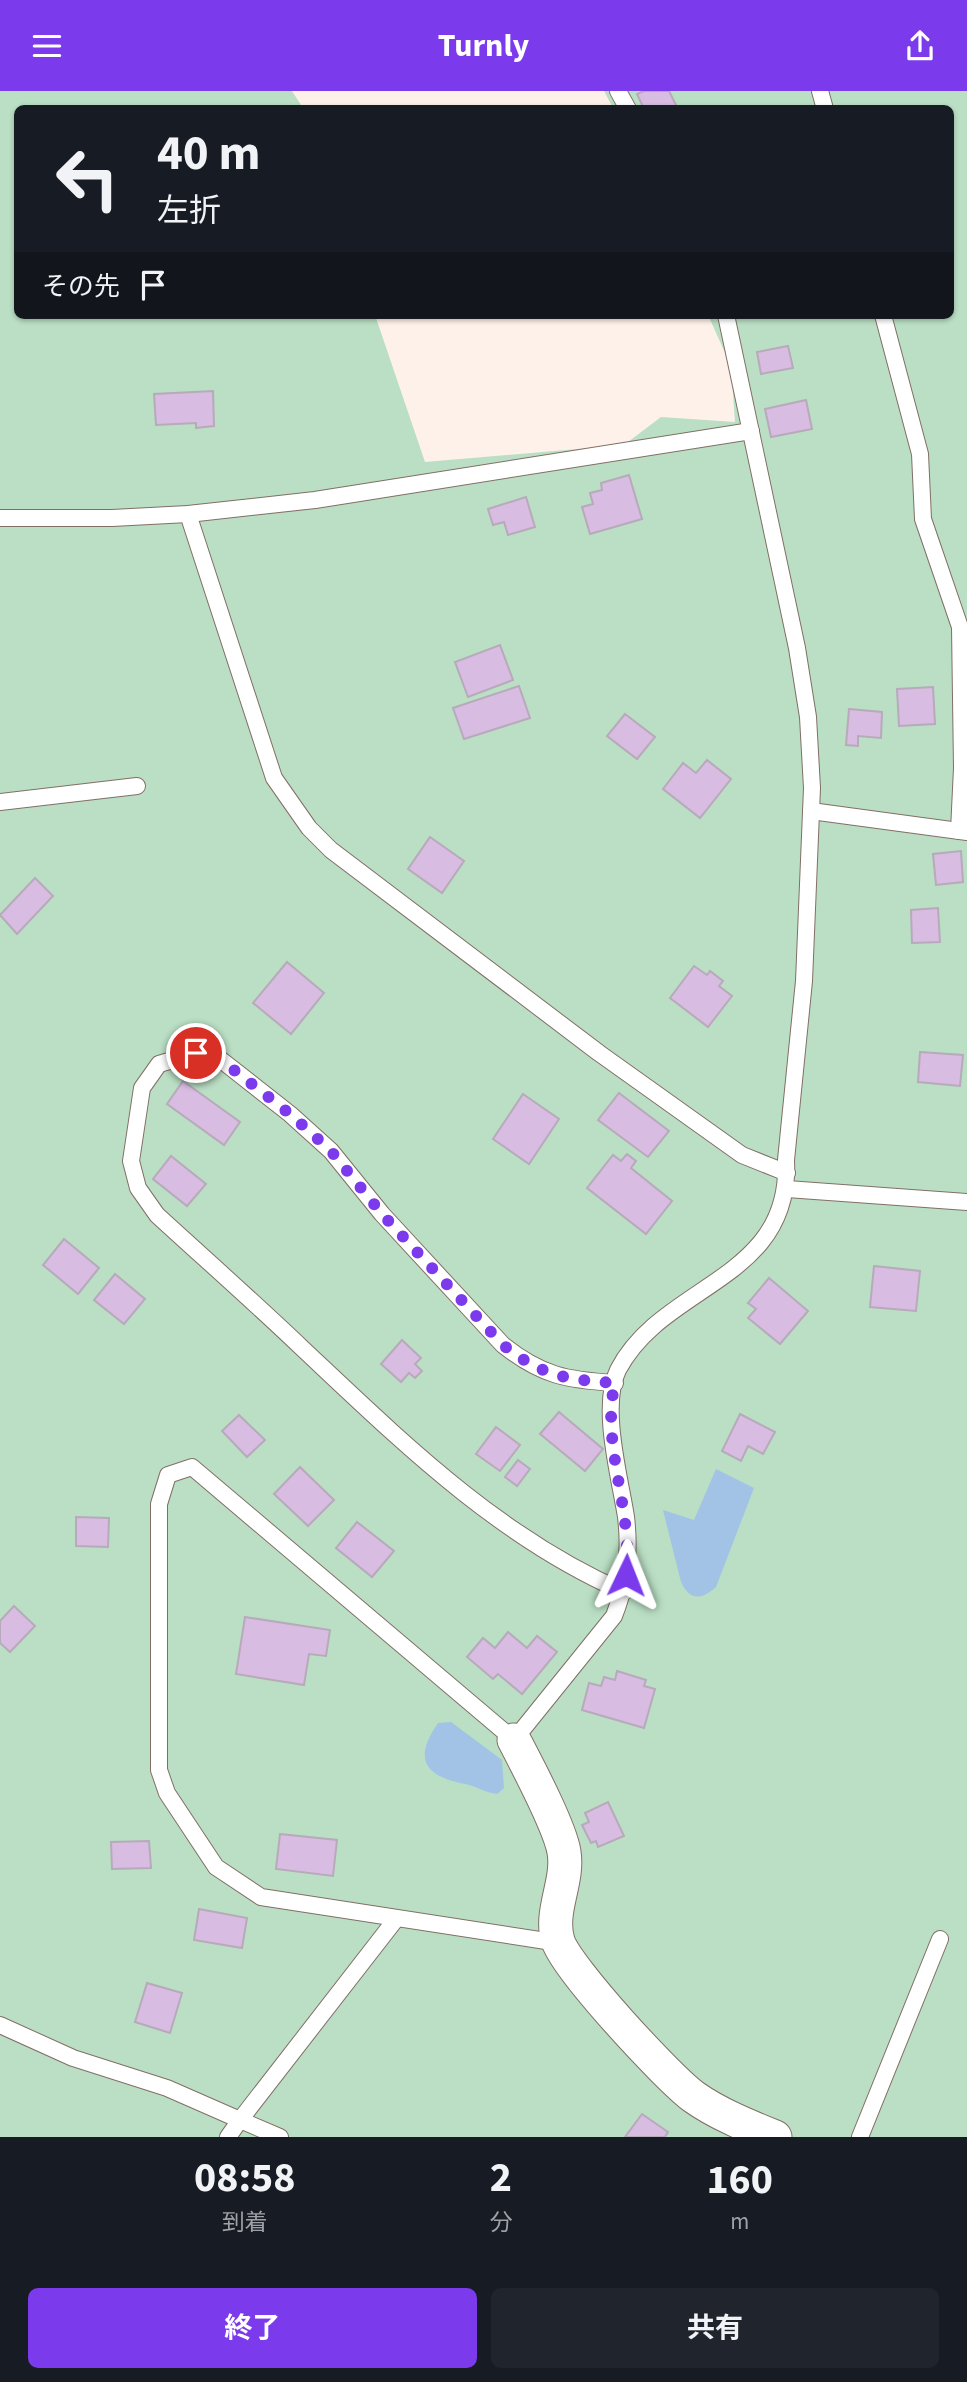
<!DOCTYPE html>
<html lang="ja">
<head>
<meta charset="utf-8">
<style>
  body { margin:0; font-family:"Source Sans 3","Noto Sans JP",sans-serif; background:#20242c; color:#f1f3f6; height:100vh; display:flex; flex-direction:column; font-size:26px; white-space:nowrap }
  * { box-sizing:border-box; margin:0 }
  p { font-size:23px; color:#9ea1a6 }
  .icon { flex:none; width:38px; height:38px; fill:none; stroke:currentColor; stroke-width:2; stroke-linecap:round; stroke-linejoin:round }
  .map { position:relative; height:2046px; overflow:hidden }
  .panel { display:flex; flex-direction:column; background:#171b24; flex:1 }
  .panel>* { flex:none }
  .top-card { position:absolute; left:14px; top:14px; width:940px; height:214px; border-radius:10px; box-shadow:0 2px 5px #0004; background:#171b24; color:#f1f3f6; overflow:hidden }
  .pin { position:absolute; display:grid; place-items:center; width:60px; height:60px; color:#fff; margin:-30px; border:4px solid #fff; border-radius:50%; box-shadow:0 2px 7px #0007 }
  .me { position:absolute; width:77px; margin:-38px; rotate:2deg; stroke-linejoin:round; filter:drop-shadow(0 0 5px #0008) }
  .turn { display:flex; align-items:center; gap:24px; height:147px; padding:0 28px; font-size:32px }
  .turn .icon { width:91px; height:91px; stroke-width:2.5 }
  .turn b { display:block; font-size:49px; line-height:60px }
  .then { display:flex; align-items:center; height:66px; padding:0 28px; background:#0003; gap:14px; font-size:26px }
  .eta { display:flex; justify-content:space-evenly; align-items:center; height:119px; text-align:center }
  .eta b { font-size:42px; font-weight:700; line-height:49px }
  .action { display:flex; gap:14px; margin-top:auto; padding:14px 28px }
  .action a { flex:1; height:80px; border-radius:10px; background:#7c3aed; color:#fff; font-size:28px; font-weight:700; line-height:80px; text-align:center }
  .action a+a { background:#20242c; color:#f1f3f6 }
  header { display:flex; justify-content:space-between; align-items:center; height:91px; padding:0 28px; background:#7c3aed; color:#fff; font-size:32px; font-weight:700 }
  .map>svg:first-child { display:block }
</style>
</head>
<body>
<header><svg class="icon" aria-label="menu" viewBox="0 0 24 24"><path d="M4 6h16M4 12h16M4 18h16"/></svg>Turnly<svg class="icon" aria-label="share" viewBox="0 0 24 24"><path d="M12 15V3M7 8l5-5 5 5M5 13v7h14v-7"/></svg></header>
<div class="map">
<svg width="967" height="2046" viewBox="0 0 967 2046">
  <rect width="100%" height="100%" fill="#fef1ea"/>
  <path fill="#badfc4" d="M0 0H292L303 17 18 18V224H375L425 371 624 354 661 326 735 331 731 275 708 224H950V18L613 17 604 0H967V2046H0Z"/>
  <g fill="#a2c3e5">
    <path d="M716 1378 754 1397 716 1496C701 1509 690 1510 681 1491L663 1419 694 1429Z"/>
    <path d="M451 1631 502 1669 504 1697 497 1703C486 1702 476 1695 465 1693 424 1685 413 1668 438 1632Z"/>
  </g>
  <g fill="#d8bce1" stroke="#b7aabb" stroke-width="2">
    <path d="M644 0H669L678 18H644L637 3Z"/>
    <path d="M788 255 793 277 761 283 757 261Z"/>
    <path d="M213 300 214 335 196 337V332L156 334 154 303Z"/>
    <path d="M806 309 812 338 771 346 765 318Z"/>
    <path d="M629 384 642 428 590 443 582 416 593 413 590 402 602 399 601 392Z"/>
    <path d="M526 406 535 436 508 444 504 431 493 434 488 418Z"/>
    <path d="M500 554 513 589 468 606 455 571Z"/>
    <path d="M519 595 530 627 464 648 453 617Z"/>
    <path d="M933 596 935 633 899 635 897 598Z"/>
    <path d="M849 618 882 621 881 647 858 645V655L846 654Z"/>
    <path d="M625 623 655 646 637 668 607 645Z"/>
    <path d="M707 669 731 688 700 727 663 698 683 672 696 682Z"/>
    <path d="M430 746 464 770 442 802 408 778Z"/>
    <path d="M961 760 963 791 936 794 933 763Z"/>
    <path d="M35 787 53 805 17 843 0 824Z"/>
    <path d="M938 817 940 851 912 852 911 819Z"/>
    <path d="M287 871 324 902 291 943 253 912Z"/>
    <path d="M694 875 707 884 710 880 723 890 719 895 732 905 708 936 670 907Z"/>
    <path d="M920 961 963 964 960 995 918 991Z"/>
    <path d="M183 990 240 1031 224 1054 167 1013Z"/>
    <path d="M619 1002 669 1040 648 1066 598 1029Z"/>
    <path d="M523 1003 559 1028 529 1073 493 1048Z"/>
    <path d="M627 1063 636 1070 631 1077 672 1110 646 1143 587 1097 613 1064 621 1070Z"/>
    <path d="M171 1065 206 1093 187 1115 153 1088Z"/>
    <path d="M64 1148 99 1177 78 1203 43 1174Z"/>
    <path d="M874 1175 920 1180 916 1220 870 1216Z"/>
    <path d="M115 1183 145 1208 124 1233 94 1209Z"/>
    <path d="M769 1187 808 1220 780 1253 748 1227 756 1218 748 1212Z"/>
    <path d="M402 1249 421 1267 415 1273 422 1280 415 1287 409 1282 401 1291 381 1273Z"/>
    <path d="M559 1321 603 1358 585 1380 540 1343Z"/>
    <path d="M740 1323 775 1341 763 1363 748 1355 741 1370 722 1360Z"/>
    <path d="M239 1324 265 1349 247 1366 222 1340Z"/>
    <path d="M496 1336 520 1354 500 1380 476 1363Z"/>
    <path d="M518 1369 530 1378 517 1395 505 1386Z"/>
    <path d="M300 1376 334 1409 308 1435 274 1403Z"/>
    <path d="M76 1426 109 1427 108 1456 76 1455Z"/>
    <path d="M357 1431 394 1460 372 1486 336 1457Z"/>
    <path d="M14 1515 35 1535 10 1561 0 1552V1530Z"/>
    <path d="M245 1526 330 1539 326 1565 309 1563 304 1594 236 1583Z"/>
    <path d="M508 1541 527 1557 537 1545 557 1561 522 1603 498 1583 493 1588 467 1566 483 1547 495 1557Z"/>
    <path d="M617 1580 646 1589 644 1595 655 1598 644 1637 582 1619 589 1592 601 1595 604 1586 615 1589Z"/>
    <path d="M608 1711 624 1745 598 1756 596 1750 591 1752 582 1734 589 1731 585 1722Z"/>
    <path d="M280 1743 337 1749 333 1785 276 1778Z"/>
    <path d="M149 1750 151 1777 112 1778 111 1751Z"/>
    <path d="M199 1818 247 1827 242 1857 194 1849Z"/>
    <path d="M147 1892 182 1902 170 1942 135 1931Z"/>
    <path d="M642 2023 668 2041 665 2046H625Z"/>
  </g>
  <g fill="none" stroke-linecap="round" stroke-linejoin="round">
    <defs>
      <g id="service">
        <path d="M618 0 628 18"/>
        <path d="M820 0 825 18"/>
        <path d="M883 224 920 363 923 428 960 536 962 677 959 740"/>
        <path d="M188 423 274 687 309 737 331 759 599 962 742 1064 787 1082"/>
        <path d="M0 427H112L188 423 315 409 751 340"/>
        <path d="M0 711 137 695"/>
        <path d="M811 720 967 741"/>
        <path d="M787 1098 967 1111"/>
        <path d="M615 1292C567 1289 542 1285 503 1254L382 1123 331 1060 290 1023 220 968 196 962 159 973 142 997 131 1070 138 1097 157 1124C205 1168 255 1212 302 1257 401 1350 498 1446 624 1501"/>
        <path d="M559 1852 261 1806 216 1776 167 1702 159 1679V1413L168 1384 192 1376 514 1649 614 1525C627 1493 630 1460 626 1426 620 1387 600 1315 618 1279 663 1192 792 1190 786 1069L804 890 812 697 808 626 797 557 726 224"/>
        <path d="M0 1934 73 1967 167 1997 240 2029 396 1828"/>
        <path d="M228 2046 240 2029 280 2046"/>
        <path d="M860 2046 940 1848"/>
      </g>
      <path id="minor" d="M514 1649C527 1674 560 1736 564 1761 569 1791 549 1820 558 1850 567 1878 668 1987 694 2006 718 2023 748 2035 775 2046"/>
    </defs>
    <use href="#service" stroke="#816f66" stroke-width="18"/>
    <use href="#minor" stroke="#816f66" stroke-width="35"/>
    <use href="#service" stroke="#fff" stroke-width="16"/>
    <use href="#minor" stroke="#fff" stroke-width="33"/>
  </g>
  <g fill="none" stroke-linecap="round" stroke-linejoin="round">
    <path stroke="#7c3aed" stroke-width="12" stroke-dasharray="0 21.6" d="M196 962 220 968 290 1023 331 1060 382 1123 503 1254C542 1285 567 1289 615 1292 600 1352 634 1421 626 1484"/>
  </g>
</svg>
<div class="pin" style="left:196px;top:962px;background:#d93025"><svg class="icon" aria-label="arrive" viewBox="0 0 24 24"><path d="M6 21V4h12l-3 4 3 4H6"/></svg></div>
<svg class="me" style="left:626px;top:1484px" viewBox="-20 -20 40 40"><path d="M0-17L14 15 0 8-14 15z" fill="#7c3aed" stroke="#fff" stroke-width="4"/></svg>
<div class="top-card">
<div class="turn"><svg class="icon" aria-label="left" viewBox="0 0 24 24"><path d="M17 20v-9H6M10 6l-5 5 5 5"/></svg><div><b>40 m</b>左折</div></div>
<div class="then">その先<svg class="icon" aria-label="arrive" viewBox="0 0 24 24"><path d="M6 21V4h12l-3 4 3 4H6"/></svg></div>
</div>
</div>
<section class="panel">
<div class="eta">
<div><b>08:58</b><p>到着</p></div>
<div><b>2</b><p>分</p></div>
<div><b>160</b><p>m</p></div>
</div>
<div class="action"><a>終了</a><a>共有</a></div>
</section>
</body>
</html>
